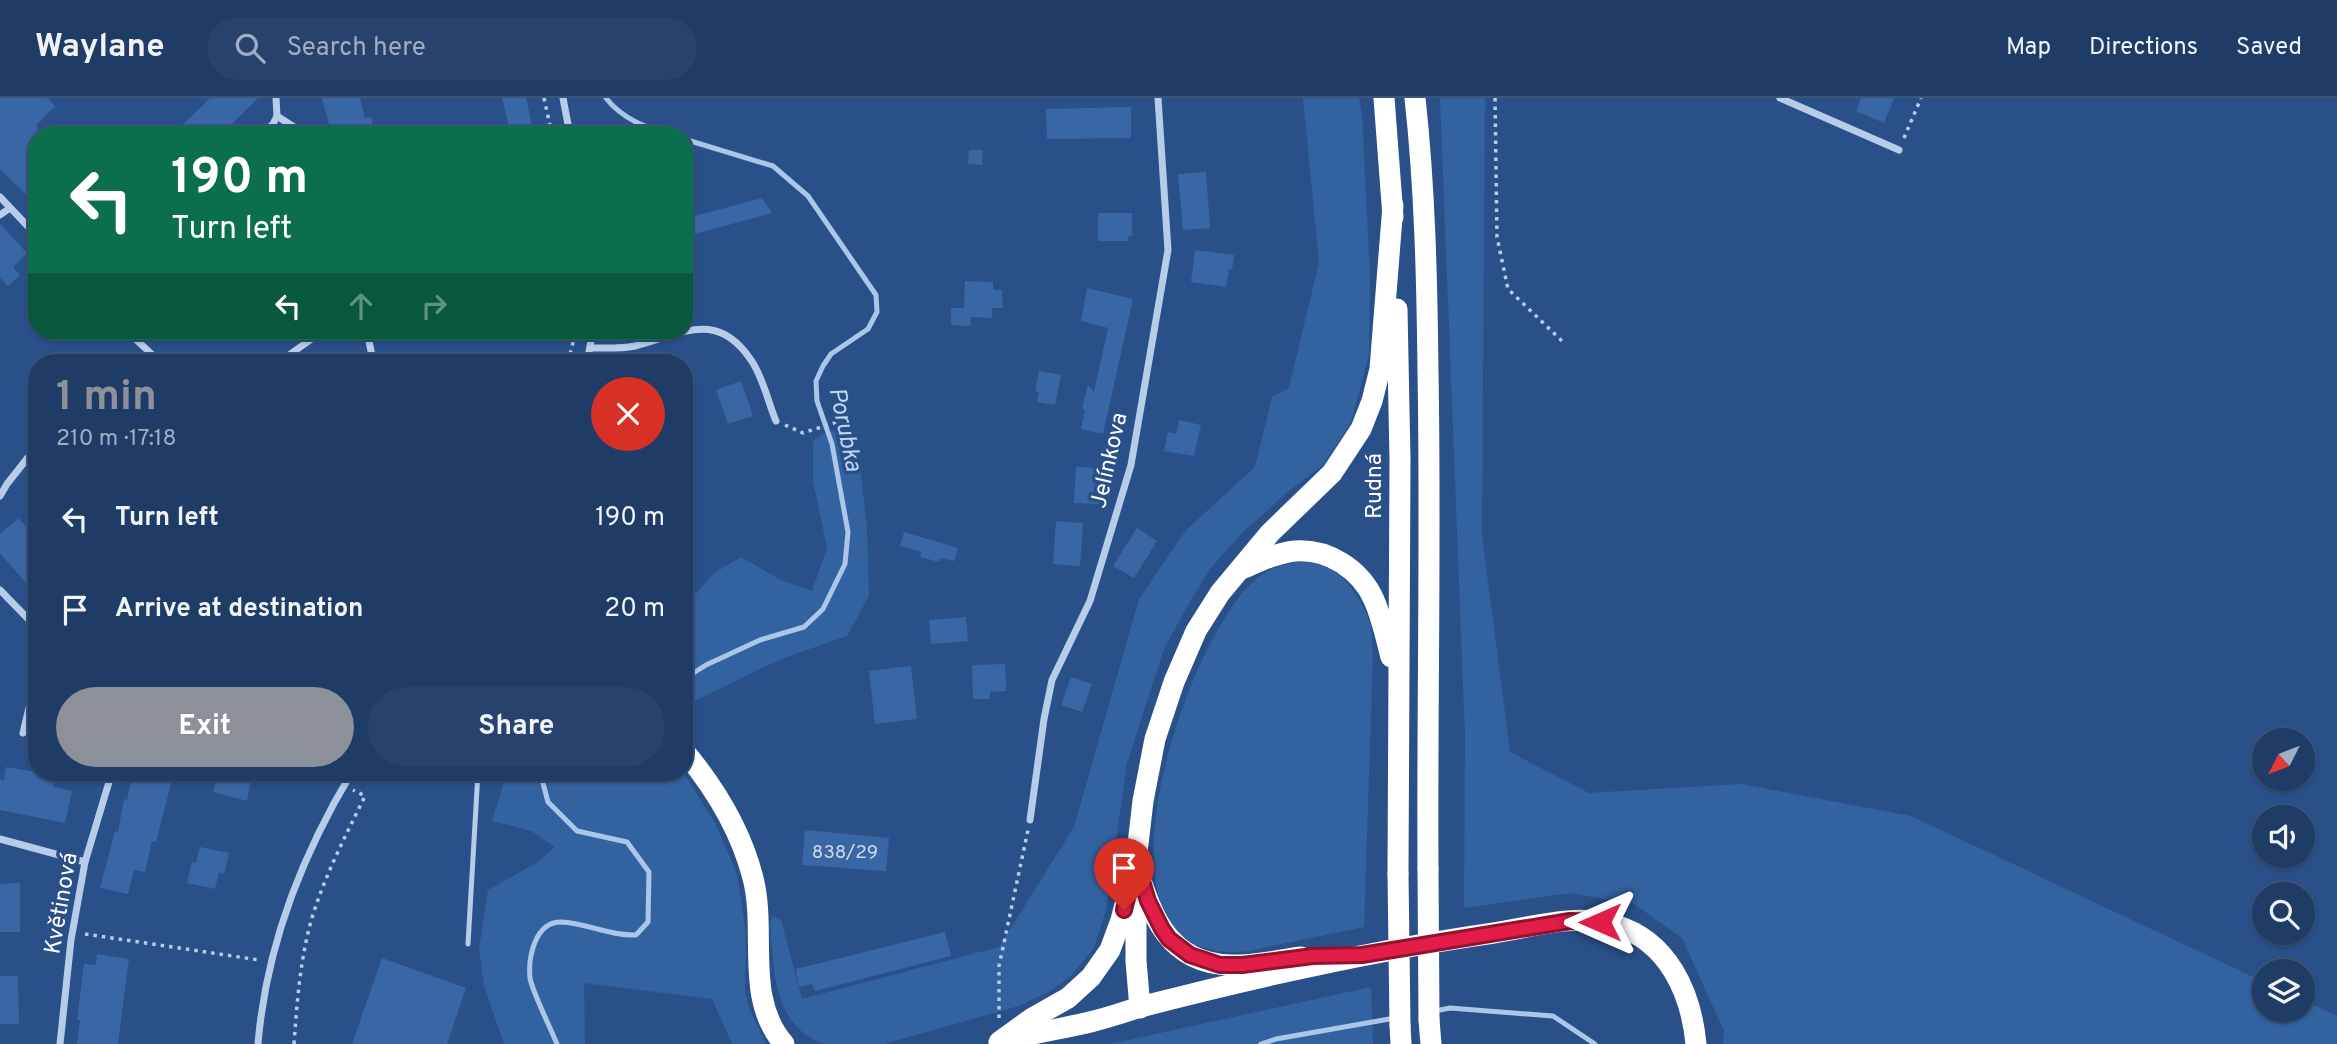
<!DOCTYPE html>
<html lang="en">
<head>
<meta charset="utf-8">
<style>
  body { margin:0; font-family:Overpass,sans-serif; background:#27436d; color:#f1f3f6; height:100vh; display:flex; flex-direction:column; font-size:26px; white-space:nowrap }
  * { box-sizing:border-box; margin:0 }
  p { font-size:23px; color:#a1adc0 }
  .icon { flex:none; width:38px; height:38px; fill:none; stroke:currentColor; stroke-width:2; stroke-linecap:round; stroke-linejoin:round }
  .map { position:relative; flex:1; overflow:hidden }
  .details { position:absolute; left:28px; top:256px; width:665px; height:427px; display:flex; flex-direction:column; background:#1f3c67; border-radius:28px; box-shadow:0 2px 5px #0004,0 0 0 2px #3c567b }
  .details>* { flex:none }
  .guide { position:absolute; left:28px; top:28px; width:665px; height:214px; border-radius:28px; box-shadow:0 2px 5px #0004,0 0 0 2px #3c567b; background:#0b6e4f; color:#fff; overflow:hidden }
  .needle { width:46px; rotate:228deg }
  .tools { position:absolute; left:2252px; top:630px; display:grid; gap:14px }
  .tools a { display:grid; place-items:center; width:63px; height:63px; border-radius:50%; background:#1f3c67; box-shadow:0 2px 5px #0004,0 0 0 2px #3c567b; font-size:35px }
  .pin { position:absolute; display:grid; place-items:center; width:60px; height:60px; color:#fff; margin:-72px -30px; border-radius:50% 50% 50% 0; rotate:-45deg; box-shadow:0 0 7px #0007 }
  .pin .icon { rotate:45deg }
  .me { position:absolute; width:77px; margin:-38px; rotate:270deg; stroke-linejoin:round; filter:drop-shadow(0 0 5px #0008) }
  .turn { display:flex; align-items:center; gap:24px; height:147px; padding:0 28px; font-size:32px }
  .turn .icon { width:91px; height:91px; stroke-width:2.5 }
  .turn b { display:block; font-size:49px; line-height:60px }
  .lanes { display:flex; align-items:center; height:66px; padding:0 28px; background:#0003; justify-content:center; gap:35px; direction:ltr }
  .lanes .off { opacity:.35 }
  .round { display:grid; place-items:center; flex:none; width:74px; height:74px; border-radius:37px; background:#27436d }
  .head { display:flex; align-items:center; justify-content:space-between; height:119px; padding:0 28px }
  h1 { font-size:42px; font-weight:700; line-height:52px; color:#8c9099 }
  .button { display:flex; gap:14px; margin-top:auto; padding:14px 28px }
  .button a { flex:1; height:80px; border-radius:42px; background:#8c9099; color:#fff; font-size:28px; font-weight:700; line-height:80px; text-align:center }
  .button a+a { background:#27436d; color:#f1f3f6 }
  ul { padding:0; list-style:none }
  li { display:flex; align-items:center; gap:21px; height:91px; padding:0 28px }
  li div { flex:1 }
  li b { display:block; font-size:26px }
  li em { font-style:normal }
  header { display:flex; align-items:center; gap:42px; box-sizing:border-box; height:98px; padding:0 35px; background:#1f3c67; border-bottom:2px solid #3c567b }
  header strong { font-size:33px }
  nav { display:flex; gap:38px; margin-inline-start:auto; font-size:24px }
  .search { width:490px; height:63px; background:#27436d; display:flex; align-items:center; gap:18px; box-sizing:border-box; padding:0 24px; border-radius:38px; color:#a1adc0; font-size:26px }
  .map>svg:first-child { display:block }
</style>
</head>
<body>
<header>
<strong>Waylane</strong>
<div class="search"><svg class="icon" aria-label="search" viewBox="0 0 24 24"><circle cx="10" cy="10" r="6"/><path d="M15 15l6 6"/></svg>Search here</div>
<nav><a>Map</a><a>Directions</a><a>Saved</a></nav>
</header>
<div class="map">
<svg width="2337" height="946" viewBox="0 0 2337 946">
  <rect width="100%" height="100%" fill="#295089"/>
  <g fill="#3362a0">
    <path d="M1303 0H1359L1362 16 1370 177 1369 257 1350 327 1322 368 1289 393 1242 435 1210 471 1188 507 1164 551 1127 665 1106 812 1094 850 1072 877 1049 894 1019 908 884 946H824C772 928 774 870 770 825L773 818 781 822 802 901 999 849 1074 729 1139 501 1186 432 1255 369 1272 299 1289 290 1319 164Z"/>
    <path d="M1440 0H1485L1482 437 1510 654 1589 695 1741 686 1911 718 2264 884V912H2303V902L2337 918V946H1723L1724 933 1682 840 1634 806 1570 795 1464 810 1465 637Z"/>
    <path d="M837 332 851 336 859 358 867 431 869 498 847 538 781 561 684 608V509L714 475 741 459 781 482 812 493 827 450 813 383V343L822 337Z"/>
    <path d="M1303 463 1322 466 1340 477 1353 492 1363 508 1371 527 1373 556 1364 829 1249 853C1225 856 1198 853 1179 835 1111 771 1194 535 1255 482 1270 469 1283 467 1303 463Z"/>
    <path d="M507 674H683L715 725 737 776 746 835 745 894 749 910 766 946H732L712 901 584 885 585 946H504L484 888 479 851 488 792 538 764 555 749 531 733 492 723Z"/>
    <path d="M1371 889 1373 946H1110Z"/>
  </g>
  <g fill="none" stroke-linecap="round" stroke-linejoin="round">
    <g stroke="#aac6e9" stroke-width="5">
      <path d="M606 0C622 21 647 30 671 37"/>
      <path d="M684 41 773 68 808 98 876 197 877 214 868 231 831 256 823 268 816 283 817 303 832 346 848 434 845 466 823 511 804 529 760 542 706 567 684 581"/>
      <path d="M540 674 548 704 577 733 627 744 649 774 648 824 636 837C610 838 586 825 561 824 535 824 528 859 530 880 532 893 551 931 557 946"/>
      <path d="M1435 913 1450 910 1553 918 1595 946"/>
      <path d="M1261 946 1276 941 1395 920"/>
    </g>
  </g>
  <g fill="#3967a5">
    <path d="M0 0H47L55 8 37 26V107L0 71Z"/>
    <path d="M210 0H258L221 37H172Z"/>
    <path d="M322 0H360L365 20 371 19 375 37H332Z"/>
    <path d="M502 0H526L533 32 511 37Z"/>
    <path d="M1861 0H1894L1884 25 1856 13Z"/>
    <path d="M1131 9V40L1047 41 1046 11Z"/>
    <path d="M969 52H983L982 67 968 66Z"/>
    <path d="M1206 74 1210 130 1183 132 1178 76Z"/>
    <path d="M762 100 772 115 684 139V121Z"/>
    <path d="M1098 115H1132V137L1128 138V143H1098Z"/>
    <path d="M0 126 27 155 13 169 20 177 8 188 0 180Z"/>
    <path d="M1195 152 1234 157 1232 172 1229 171 1226 189 1191 184Z"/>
    <path d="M965 183 993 184V192H1002L1003 210H992V220L971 219 970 228 951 227V210H964Z"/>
    <path d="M1087 190 1133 201 1103 336 1081 331 1085 312 1082 311 1088 287 1094 294 1108 230 1081 223Z"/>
    <path d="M1039 273 1061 277 1055 307 1037 304 1039 294 1035 293Z"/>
    <path d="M741 283 753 318 728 326 716 292Z"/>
    <path d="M1179 322 1201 327 1194 358 1164 353 1168 334 1176 336Z"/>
    <path d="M1076 369 1101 370 1099 406 1074 405Z"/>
    <path d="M19 420 37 443V498L0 455V436Z"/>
    <path d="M1056 423 1083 425 1080 468 1053 466Z"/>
    <path d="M1137 430 1157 443 1134 480 1113 468Z"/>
    <path d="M904 434 958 450 954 463 940 460 939 464 920 459 921 454 900 448Z"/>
    <path d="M966 519 968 543 931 546 929 522Z"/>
    <path d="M1005 566 1006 593 990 594V601H973L972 567Z"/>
    <path d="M911 568 917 621 875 626 869 573Z"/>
    <path d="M1071 579 1092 586 1082 614 1061 607Z"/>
    <path d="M6 669 56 677 53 689 72 693 65 725 0 712V681L4 682Z"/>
    <path d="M133 674H174L156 744 152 743 145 774 134 772 128 796 100 790 115 733 118 734 124 701 127 702Z"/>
    <path d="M222 674H252L247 703 213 694 216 681 220 682Z"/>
    <path d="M805 732 889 740 886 773 802 767Z"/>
    <path d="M200 749 229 755 224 776 219 774 215 791 187 785 192 764 196 765Z"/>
    <path d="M20 785V834H0V786Z"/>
    <path d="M945 834 951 858 815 893 812 886 799 889 796 871Z"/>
    <path d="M97 856 129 861 118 946H77L80 922H77L84 866 96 867Z"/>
    <path d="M382 860 466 890 447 946H352Z"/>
    <path d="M0 878H18L19 926H0Z"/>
  </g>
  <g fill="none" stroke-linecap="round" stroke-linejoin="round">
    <g stroke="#b6cce9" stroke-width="3.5" stroke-dasharray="3.5 5" stroke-linecap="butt">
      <path d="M544 0 552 37"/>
      <path d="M1495 0 1497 139 1508 191 1562 243"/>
      <path d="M1904 40 1921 0"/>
      <path d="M568 264 576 233"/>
      <path d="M785 327 803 335 843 322"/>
      <path d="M85 836 259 862"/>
      <path d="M999 920V868L1028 732"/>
      <path d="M294 946C297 904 300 863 311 823 324 779 345 739 365 698L353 692"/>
    </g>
    <path stroke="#b6cce9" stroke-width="5" d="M468 846 478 674"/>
    <g stroke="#b6cce9" stroke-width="7">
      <path d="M276 0 277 18 294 29 300 37"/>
      <path d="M563 0 570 37"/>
      <path d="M1780 0 1899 52"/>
      <path d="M261 37 273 26 277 18"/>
      <path d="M0 99 37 138"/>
      <path d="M0 117 10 110"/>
      <path d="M127 233 160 264"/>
      <path d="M367 233 372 258"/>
      <path d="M591 250C605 250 620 251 635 248 682 236 717 211 751 262 763 279 768 304 776 323"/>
      <path d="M279 264 323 233"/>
      <path d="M587 264 593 233"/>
      <path d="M0 398 7 386 37 348"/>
      <path d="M0 492 37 530"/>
      <path d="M23 635 37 576"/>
      <path d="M1030 722 1044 621 1052 582 1090 503 1131 367 1168 152 1158 0"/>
      <path d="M0 741 85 764"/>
      <path d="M60 946 71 842 85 764 112 674"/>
      <path d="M258 946C266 849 302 757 352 674"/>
    </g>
    <g stroke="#fff" stroke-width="21">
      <path d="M1384 0 1393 119"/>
      <path d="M1415 0C1425 91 1427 183 1428 274 1431 440 1427 606 1428 771"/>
      <path d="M1397 211 1400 362 1398 776"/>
      <path d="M1244 470C1260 463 1277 455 1295 453 1328 450 1361 472 1374 502 1382 520 1386 540 1391 559"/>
      <path d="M684 653C715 690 741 733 753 780 767 835 744 900 784 946"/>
      <path d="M1136 765C1150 817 1169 866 1231 867 1254 868 1278 862 1301 859"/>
      <path d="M1136 797V863L1140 910"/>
      <path d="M1429 922 1431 946"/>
      <path d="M1400 927 1401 946"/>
      <path d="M1011 941C1038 934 1067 930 1094 923 1110 919 1125 914 1140 909 1256 879 1375 852 1494 835 1532 829 1577 815 1615 827 1668 843 1691 894 1696 946"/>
      <path d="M999 944 1031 921 1068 900 1091 879 1110 852 1121 822 1136 763 1143 703 1155 641 1174 584 1196 533 1220 495 1270 435 1332 375 1361 331 1372 303 1380 271 1393 107"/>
    </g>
    <g stroke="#fff" stroke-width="21">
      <path d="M1428 771 1429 922"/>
      <path d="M1398 776 1400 927"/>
    </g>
  </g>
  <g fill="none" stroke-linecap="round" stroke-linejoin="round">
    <defs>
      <path id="route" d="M1124 812 1136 763 1148 803 1162 831 1169 841 1190 857 1220 867H1242L1313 858 1362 857 1570 823 1600 824"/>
    </defs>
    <use href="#route" stroke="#92132f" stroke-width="18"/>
    <use href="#route" stroke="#e11d48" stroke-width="12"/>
  </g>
  <g text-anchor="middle" stroke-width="7" stroke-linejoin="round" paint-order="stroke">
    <g font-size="19" fill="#ced9e8">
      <text x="845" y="760">838/29</text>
    </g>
    <g font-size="23" fill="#fff" stroke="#295089">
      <text transform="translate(1108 362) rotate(-77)" y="8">Jelínkova</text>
      <text transform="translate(1373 388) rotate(-90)" y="8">Rudná</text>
      <text transform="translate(60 805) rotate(-80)" y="8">Květinová</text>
    </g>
    <g font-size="24" font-style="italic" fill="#c1d6f0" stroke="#295089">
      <text transform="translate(846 331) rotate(78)" y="8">Porubka</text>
    </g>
  </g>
</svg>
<div class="tools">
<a><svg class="needle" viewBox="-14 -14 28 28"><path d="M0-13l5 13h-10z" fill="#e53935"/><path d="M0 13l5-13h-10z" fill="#a1adc0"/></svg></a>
<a><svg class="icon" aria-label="sound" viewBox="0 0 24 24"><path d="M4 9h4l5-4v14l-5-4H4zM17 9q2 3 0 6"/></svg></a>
<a><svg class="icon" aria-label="search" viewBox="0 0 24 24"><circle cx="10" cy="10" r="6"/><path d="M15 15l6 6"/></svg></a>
<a><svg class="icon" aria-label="layers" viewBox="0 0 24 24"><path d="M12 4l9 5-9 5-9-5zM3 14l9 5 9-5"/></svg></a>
</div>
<div class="pin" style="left:1124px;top:812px;background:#d93025"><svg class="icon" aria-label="arrive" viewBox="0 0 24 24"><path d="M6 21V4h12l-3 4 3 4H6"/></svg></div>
<svg class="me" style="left:1600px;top:824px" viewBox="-20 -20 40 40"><path d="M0-17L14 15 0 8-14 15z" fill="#e11d48" stroke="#fff" stroke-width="4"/></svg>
<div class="guide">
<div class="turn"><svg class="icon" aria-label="left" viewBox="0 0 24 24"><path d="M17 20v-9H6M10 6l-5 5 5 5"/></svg><div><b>190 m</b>Turn left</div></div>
<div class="lanes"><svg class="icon" aria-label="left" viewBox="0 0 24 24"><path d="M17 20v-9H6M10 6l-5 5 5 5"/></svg><svg class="icon off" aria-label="ahead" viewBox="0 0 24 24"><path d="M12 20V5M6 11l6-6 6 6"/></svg><svg class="icon off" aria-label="right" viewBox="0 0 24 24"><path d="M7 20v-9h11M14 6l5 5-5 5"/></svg></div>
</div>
<section class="details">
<div class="head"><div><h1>1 min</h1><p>210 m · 17:18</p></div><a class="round" style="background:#d93025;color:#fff"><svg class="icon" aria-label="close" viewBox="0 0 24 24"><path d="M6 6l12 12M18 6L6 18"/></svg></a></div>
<ul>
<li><svg class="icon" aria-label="left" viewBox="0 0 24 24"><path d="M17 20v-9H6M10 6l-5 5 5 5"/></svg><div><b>Turn left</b></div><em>190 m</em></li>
<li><svg class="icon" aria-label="arrive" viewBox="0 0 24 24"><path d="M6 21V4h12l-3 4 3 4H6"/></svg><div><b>Arrive at destination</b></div><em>20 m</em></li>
</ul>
<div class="button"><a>Exit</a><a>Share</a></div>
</section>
</div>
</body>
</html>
